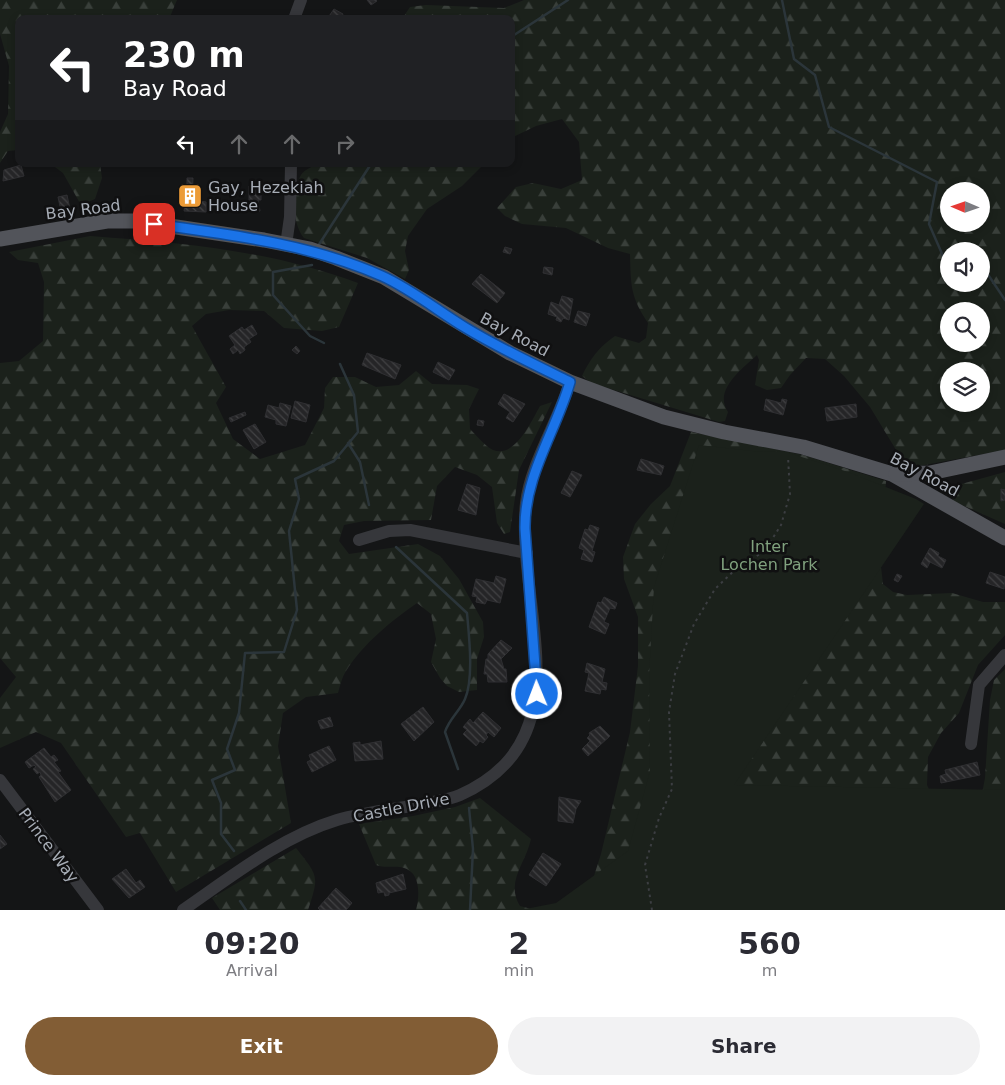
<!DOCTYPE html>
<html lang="en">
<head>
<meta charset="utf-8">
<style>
  body { margin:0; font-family:"DejaVu Sans",sans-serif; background:#f2f2f3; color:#2b2b33; height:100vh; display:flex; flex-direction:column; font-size:19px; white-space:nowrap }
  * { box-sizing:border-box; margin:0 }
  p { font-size:16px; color:#7c7c81 }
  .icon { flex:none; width:28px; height:28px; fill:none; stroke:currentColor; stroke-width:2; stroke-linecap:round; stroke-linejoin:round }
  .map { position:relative; height:910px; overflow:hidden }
  .drawer { display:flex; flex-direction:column; background:#fff; flex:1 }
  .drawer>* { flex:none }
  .hud { position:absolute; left:15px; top:15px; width:500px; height:152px; border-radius:10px; box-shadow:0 2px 8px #0003; background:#202124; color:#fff; overflow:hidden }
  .needle { width:32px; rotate:272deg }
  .fabs { position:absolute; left:940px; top:182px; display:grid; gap:10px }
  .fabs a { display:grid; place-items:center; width:50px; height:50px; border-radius:50%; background:#fff; box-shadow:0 2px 8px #0003; font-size:25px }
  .pin { position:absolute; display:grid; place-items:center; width:42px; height:42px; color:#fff; margin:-21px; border-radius:10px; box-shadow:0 2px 8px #0006 }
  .me { position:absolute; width:55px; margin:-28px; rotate:359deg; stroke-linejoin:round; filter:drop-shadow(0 0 4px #0008) }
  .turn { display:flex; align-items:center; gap:18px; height:105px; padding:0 25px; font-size:22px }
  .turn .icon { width:65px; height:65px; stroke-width:2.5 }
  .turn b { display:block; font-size:35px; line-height:42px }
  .lanes { display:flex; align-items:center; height:48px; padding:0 25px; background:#0003; justify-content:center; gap:25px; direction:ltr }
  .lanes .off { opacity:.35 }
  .eta { display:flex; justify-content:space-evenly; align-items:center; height:85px; text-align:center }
  .eta b { font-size:30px; font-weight:600; line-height:35px }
  .button { display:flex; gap:10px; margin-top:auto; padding:10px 25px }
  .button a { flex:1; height:58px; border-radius:30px; background:#825d35; color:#fff; font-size:20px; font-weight:600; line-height:58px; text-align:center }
  .button a+a { background:#f2f2f3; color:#2b2b33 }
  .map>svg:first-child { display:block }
</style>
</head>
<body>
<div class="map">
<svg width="1005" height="910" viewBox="0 0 1005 910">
  <defs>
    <pattern id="forest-firs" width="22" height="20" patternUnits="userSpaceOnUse" patternTransform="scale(1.25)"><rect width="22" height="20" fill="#1b211b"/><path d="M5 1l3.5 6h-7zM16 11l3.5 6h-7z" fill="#393f3a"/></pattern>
    <pattern id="building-back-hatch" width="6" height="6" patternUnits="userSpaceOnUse" patternTransform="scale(1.25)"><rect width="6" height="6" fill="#252527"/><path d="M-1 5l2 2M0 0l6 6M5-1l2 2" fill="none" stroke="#424244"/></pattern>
  </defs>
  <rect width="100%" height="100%" fill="#141516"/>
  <g fill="url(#forest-firs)" fill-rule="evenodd">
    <path d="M0 0H177L169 19H19V150L8 151 0 163V132L8 114 9 66 0 34Z"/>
    <path d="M524 0H1005V450L919 466 901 458 870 407 844 376 825 359 806 358 790 375 781 388 767 390 755 385 759 360 757 355C742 369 713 390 728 412L725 421 719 422 591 383 582 376C590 359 599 347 615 336L639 343 646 338 648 323C630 296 631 285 630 254L608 248 566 228 522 224 505 216 497 208 516 187 533 183 561 189 582 180 579 142 562 119 536 126 511 138V19H402L410 7 426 5 504 8ZM949 191H981V224H949ZM949 251H981V284H949ZM949 311H981V344H949ZM949 371H981V404H949Z"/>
    <path d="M51 164H100L102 178 95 199 81 205 63 173Z"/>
    <path d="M317 164H484L462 186 427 209 408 236 405 251 409 270 405 279 367 258 304 238C292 224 291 191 301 175 304 170 312 167 317 164Z"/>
    <path d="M90 236C184 243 268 250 358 283L339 327 322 331 284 328 264 311 229 310 206 314 192 326 226 387 216 403 233 439 260 459 305 445 324 408 325 388 333 377H355L376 387 399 385 416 371 432 384 467 385 479 389 469 409 470 429C476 435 485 446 493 450 515 459 532 420 540 406L552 402 519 470 510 532 504 534 497 523 492 487 477 475 455 467 437 486 431 520 364 521 344 525 339 541 349 554 418 544 440 556 459 579 483 622 484 637 477 659V690L459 692 447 686 440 678 431 662 436 639 431 614 417 603C391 621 363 644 346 671 342 677 340 686 338 693L306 697 283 713 278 746 291 823 176 892 140 833 126 837 61 743 36 732 0 748V698L16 677 0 658V363L19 361 43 341 44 282 38 263 18 260 9 252Z"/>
    <path d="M691 432 803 455 886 481 881 567 883 584 893 592 907 595 952 593 983 602H1005V635L978 665 959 713 941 733 928 757 927 785 932 796 982 794 985 778 990 700 994 680 1005 669V910H544L553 909 593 879 601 854 630 732 638 666V617L624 579 623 557 635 524 651 504 670 486Z"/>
    <path d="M1005 472V524L953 501 954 486Z"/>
    <path d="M480 798 531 839C526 863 505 882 520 906L535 910H416C420 894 421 870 400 867 392 866 384 868 376 865L359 824 413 816 455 807Z"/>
    <path d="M296 848C319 877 319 876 308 910H220L212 898Z"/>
  </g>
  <path fill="#1b211b" d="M699 445 761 452 783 451 848 472 916 499 924 504 734 785 1005 790V910H520L556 903 628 851 650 771 649 676 654 587Z"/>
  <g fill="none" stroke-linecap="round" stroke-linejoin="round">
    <g stroke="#2b353a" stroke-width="2.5">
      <path d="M782 0 794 59 815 75 829 127 937 182 929 224 943 256 949 258"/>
      <path d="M511 37 568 0"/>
      <path d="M318 246 371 164"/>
      <path d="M312 265 273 272V295L310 336 324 343"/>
      <path d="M981 268 985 270 1005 300"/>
      <path d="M348 443 360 462 369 505"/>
      <path d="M396 547 467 613C469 636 474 678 465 699 460 711 449 719 445 732L458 769"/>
      <path d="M469 808 473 849 470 910"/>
      <path d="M234 851 221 834V803L212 780 235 770 227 749 239 713 245 653 284 652 297 610 289 531 299 499 295 479 334 461 358 432 354 395 340 364"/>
      <path d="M240 901 246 910"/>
    </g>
  </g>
  <g fill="url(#building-back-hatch)" stroke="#2f2f32">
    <path d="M367 0H376L377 1 371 5Z"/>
    <path d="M334 9 343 14 341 19H327Z"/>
    <path d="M21 165 24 176 3 181 4 170Z"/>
    <path d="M187 178H193L192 200 206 202V212L184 211 187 193 183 192V186H187Z"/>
    <path d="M249 186H261V200H258L260 211H250L252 200H249Z"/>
    <path d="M67 195 70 209 61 211 58 197Z"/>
    <path d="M505 247 512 249 510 254 503 252Z"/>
    <path d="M544 267 553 268 552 275 543 273Z"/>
    <path d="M481 274 505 293 497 303 472 284Z"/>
    <path d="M562 296 573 299 569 320 563 318 561 322 556 320 557 317 548 314 551 302 559 305Z"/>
    <path d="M578 311 590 314 586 326 574 322Z"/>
    <path d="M252 325 257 334 249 339 251 342 244 347 245 350 240 354 238 350 233 354 230 349 235 345 229 336 242 327 244 330Z"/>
    <path d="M296 346 300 351 297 354 292 350Z"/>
    <path d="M367 353 401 365 395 379 362 365Z"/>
    <path d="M438 362 455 370 449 380 433 372Z"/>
    <path d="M504 394 525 404 513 422 506 418 510 412 498 404Z"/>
    <path d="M766 399 781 403 782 399 787 400 783 415 764 410Z"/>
    <path d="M295 401 310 405 306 422 291 418Z"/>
    <path d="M280 403 291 406 286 426 276 424V420L265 417 268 405 279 408Z"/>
    <path d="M856 404 857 417 827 421 825 408Z"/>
    <path d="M245 412 246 415 231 422 229 418Z"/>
    <path d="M478 420 484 421 483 426 477 425Z"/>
    <path d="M255 424 266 442 254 449 243 430Z"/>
    <path d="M641 459 664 466 661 475 637 470Z"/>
    <path d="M572 471 582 475 570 497 561 493Z"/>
    <path d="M467 484 480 488 476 515 458 510Z"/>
    <path d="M1001 489 1005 490V500L1001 501Z"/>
    <path d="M590 525 599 528 592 551 595 552 592 562 581 559 584 550 579 548 585 529 588 530Z"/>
    <path d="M930 548 939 553 938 556 946 560 942 568 930 562 927 568 921 564Z"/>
    <path d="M990 572 1005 577 1004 589 986 583Z"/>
    <path d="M897 574 902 576 898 582 894 580Z"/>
    <path d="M496 576 506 579 500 603 487 600 485 604 476 602 477 597 472 596 476 579 494 583Z"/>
    <path d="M604 597 617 603 615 609 610 608 604 622 609 624 605 634 589 627 598 602 601 603Z"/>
    <path d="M501 640 512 648 501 659 504 669H506L507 682H488L487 674H484L486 659H488V654Z"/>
    <path d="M587 663 605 669 602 682 607 683 606 690 601 689 600 694 585 691 589 673 585 672Z"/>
    <path d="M423 707 434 722 414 741 401 724Z"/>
    <path d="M483 712 501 728 494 737 488 732 486 735 488 737 483 743 480 741 476 746 463 734 467 730 463 727 470 719 473 723Z"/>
    <path d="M330 717 333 726 321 729 318 721Z"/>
    <path d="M600 726 610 736 588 756 582 749 590 741 587 738 590 735 589 733Z"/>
    <path d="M381 741 383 759 355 761 353 743 360 742V745Z"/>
    <path d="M329 746 336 760 312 772 307 762 311 760 309 755Z"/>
    <path d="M44 748 51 757 54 755 58 760 54 762 61 771 58 772 71 790 55 802 39 777 41 775 40 772 37 774 33 769 36 767 34 765 29 768 25 762Z"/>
    <path d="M977 762 980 775 941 783 940 776 946 774 945 770Z"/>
    <path d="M559 797 581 801 576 809 573 823 558 821Z"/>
    <path d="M0 835 7 844 0 849Z"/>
    <path d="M543 853 561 864 546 886 529 875Z"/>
    <path d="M126 869 136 883 140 880 145 887 129 898 112 879Z"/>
    <path d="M403 874 406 889 389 893V895L385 896 384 892 378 893 376 883Z"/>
    <path d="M336 888 352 903 346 910H320L318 908Z"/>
  </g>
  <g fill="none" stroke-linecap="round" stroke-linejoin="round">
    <path stroke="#3c3e42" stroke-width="2" stroke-dasharray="2.5 4" stroke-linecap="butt" d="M652 910 645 865 659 818 672 789 669 712 675 674 694 624 715 589 741 564 764 552 781 525 790 494 788 456"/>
    <g stroke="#36373b" stroke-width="12">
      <path d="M294 19 301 0"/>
      <path d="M286 245 290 217 291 164"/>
      <path d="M359 540 389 531 410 530 527 553"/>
      <path d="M971 744 979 685 1005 655"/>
      <path d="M0 780 98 910"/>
      <path d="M183 910C231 877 281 837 337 820 365 812 395 809 423 804 435 801 449 800 460 795 587 738 515 606 526 503 530 465 559 420 570 382"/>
    </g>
    <g stroke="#52545a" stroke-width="15">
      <path d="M0 239 107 221H136L264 240 310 249 336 258 384 277 510 353 570 382 664 417 724 432 803 447 892 474 1005 538"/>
      <path d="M896 474 930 473 1005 457"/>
    </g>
  </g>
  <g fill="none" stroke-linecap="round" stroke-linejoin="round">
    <defs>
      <path id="route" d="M154 224C232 235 310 244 382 276 411 289 438 311 466 328 499 348 535 365 570 382 556 431 524 476 525 529L537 694"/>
    </defs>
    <use href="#route" stroke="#114b97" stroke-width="12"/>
    <use href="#route" stroke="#1a73e8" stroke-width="9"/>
  </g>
  <defs>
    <symbol id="building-square" viewBox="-11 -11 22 22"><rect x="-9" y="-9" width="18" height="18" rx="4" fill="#ec9b37" stroke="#101011"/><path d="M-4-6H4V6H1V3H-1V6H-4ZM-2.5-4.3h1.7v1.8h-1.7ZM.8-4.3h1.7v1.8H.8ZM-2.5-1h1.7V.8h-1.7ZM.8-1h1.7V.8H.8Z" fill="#fff"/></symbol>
  </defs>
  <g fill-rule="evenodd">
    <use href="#building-square" x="176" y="182" width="28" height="28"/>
  </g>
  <g text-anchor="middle" stroke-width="5" stroke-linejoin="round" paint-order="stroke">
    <g font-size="16" fill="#a7adb6" stroke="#101011" text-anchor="start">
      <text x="208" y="193">Gay, Hezekiah<tspan x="208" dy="18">House</tspan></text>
    </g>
    <g font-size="16" fill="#a7adb6" stroke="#101011">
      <text transform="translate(83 209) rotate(-7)" y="6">Bay Road</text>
      <text transform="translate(515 334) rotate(28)" y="6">Bay Road</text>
      <text transform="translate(925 474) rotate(28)" y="6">Bay Road</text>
      <text transform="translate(401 807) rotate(-11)" y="6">Castle Drive</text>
      <text transform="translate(49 845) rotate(53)" y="6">Prince Way</text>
    </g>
    <g font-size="16" fill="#80a17e" stroke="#101011">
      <text x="769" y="552">Inter<tspan x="769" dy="18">Lochen Park</tspan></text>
    </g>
  </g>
</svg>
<div class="fabs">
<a><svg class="needle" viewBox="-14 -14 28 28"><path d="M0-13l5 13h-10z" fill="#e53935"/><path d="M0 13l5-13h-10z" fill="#7c7c81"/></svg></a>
<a><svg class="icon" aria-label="sound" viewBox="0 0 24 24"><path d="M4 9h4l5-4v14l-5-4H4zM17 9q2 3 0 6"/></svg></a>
<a><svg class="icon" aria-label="search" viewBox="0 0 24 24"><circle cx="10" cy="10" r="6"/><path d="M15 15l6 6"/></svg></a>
<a><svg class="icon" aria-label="layers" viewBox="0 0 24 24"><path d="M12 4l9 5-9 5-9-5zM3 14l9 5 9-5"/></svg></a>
</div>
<div class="pin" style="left:154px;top:224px;background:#d93025"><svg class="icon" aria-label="arrive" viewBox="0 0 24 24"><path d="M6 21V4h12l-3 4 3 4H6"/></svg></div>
<svg class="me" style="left:537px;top:694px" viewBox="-20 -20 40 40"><circle r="17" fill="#1a73e8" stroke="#fff" stroke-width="3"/><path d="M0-11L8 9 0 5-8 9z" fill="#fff"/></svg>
<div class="hud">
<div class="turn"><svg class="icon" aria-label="left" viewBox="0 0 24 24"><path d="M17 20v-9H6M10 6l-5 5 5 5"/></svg><div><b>230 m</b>Bay Road</div></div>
<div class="lanes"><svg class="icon" aria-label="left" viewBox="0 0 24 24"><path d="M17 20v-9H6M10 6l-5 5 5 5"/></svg><svg class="icon off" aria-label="ahead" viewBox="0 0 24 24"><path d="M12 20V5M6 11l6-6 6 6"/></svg><svg class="icon off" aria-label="ahead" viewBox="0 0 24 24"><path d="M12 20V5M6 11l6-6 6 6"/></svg><svg class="icon off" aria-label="right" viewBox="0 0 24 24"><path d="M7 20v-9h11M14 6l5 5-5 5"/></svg></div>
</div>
</div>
<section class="drawer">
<div class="eta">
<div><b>09:20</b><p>Arrival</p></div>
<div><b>2</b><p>min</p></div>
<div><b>560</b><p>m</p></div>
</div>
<div class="button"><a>Exit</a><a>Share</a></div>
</section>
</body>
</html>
